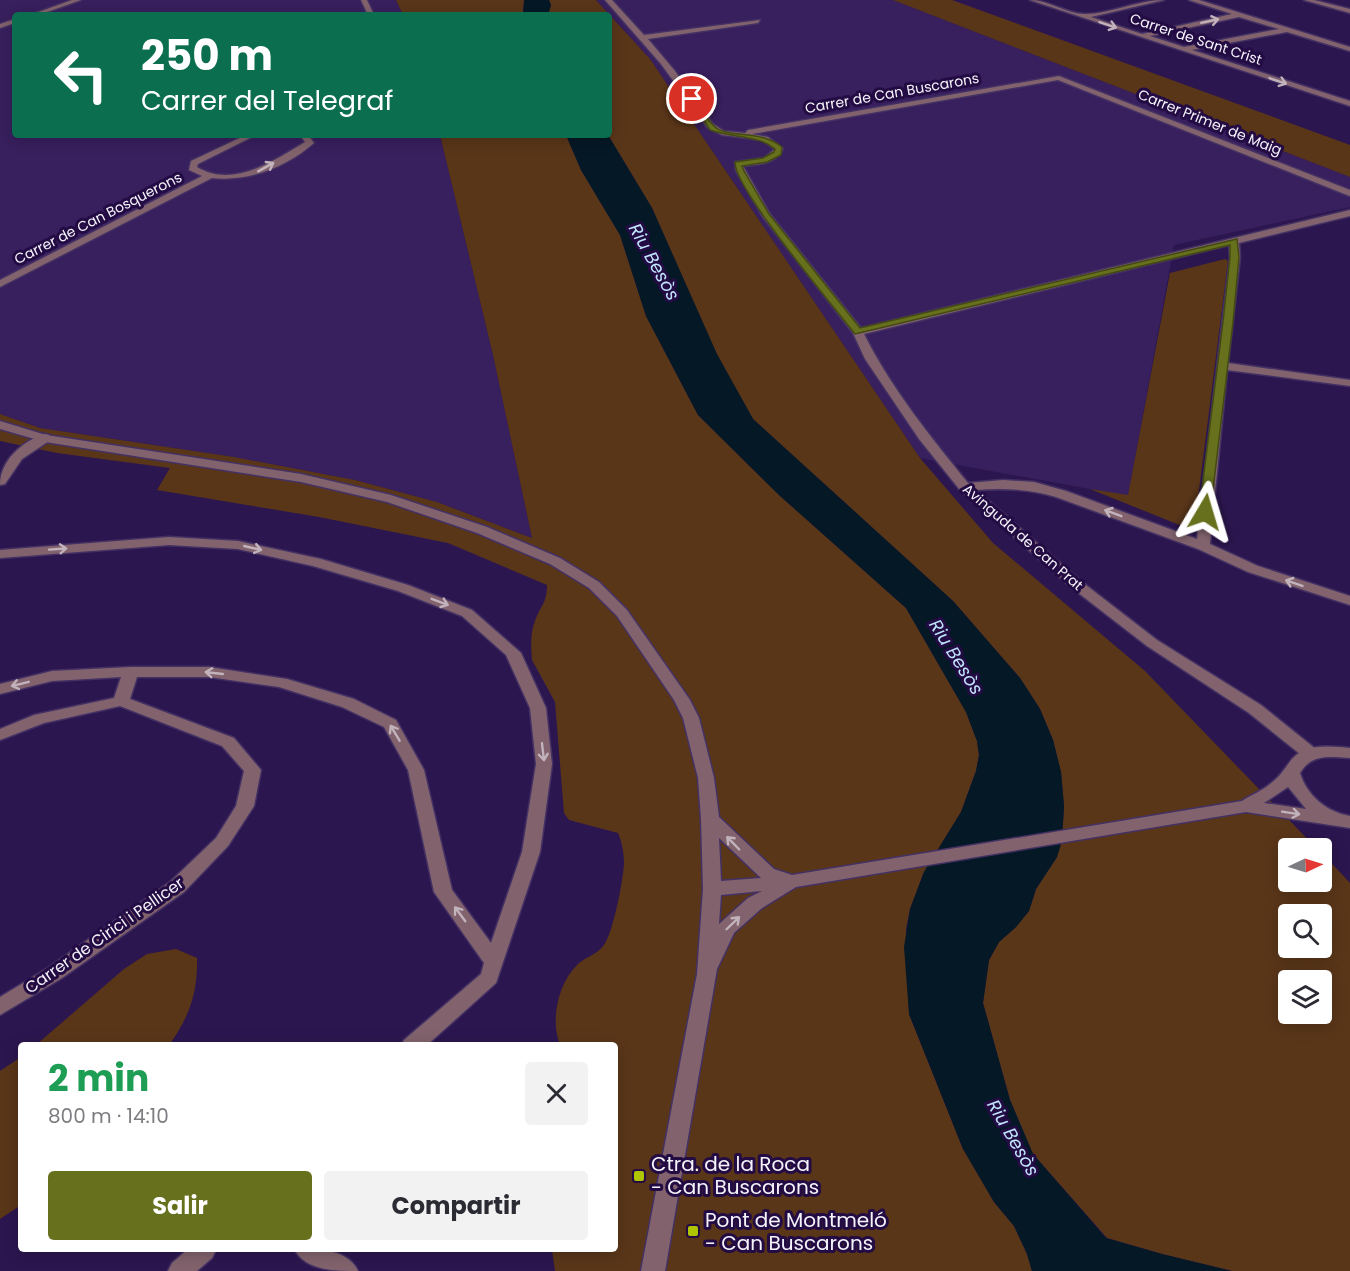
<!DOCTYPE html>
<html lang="es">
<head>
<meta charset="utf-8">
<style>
  body { margin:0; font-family:Poppins,sans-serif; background:#f2f2f3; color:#2b2b33; height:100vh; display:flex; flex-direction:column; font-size:22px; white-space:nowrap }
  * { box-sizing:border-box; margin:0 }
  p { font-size:20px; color:#7c7c81 }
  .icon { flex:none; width:33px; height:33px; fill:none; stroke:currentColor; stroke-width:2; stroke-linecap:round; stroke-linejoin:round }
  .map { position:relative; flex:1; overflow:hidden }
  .details { position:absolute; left:18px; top:1042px; width:600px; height:210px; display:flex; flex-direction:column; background:#fff; border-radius:6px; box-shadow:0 3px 15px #0003 }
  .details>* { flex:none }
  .top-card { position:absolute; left:12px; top:12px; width:600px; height:126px; border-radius:6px; box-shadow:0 3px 15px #0003; background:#0b6e4f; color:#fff; overflow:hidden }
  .needle { width:39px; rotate:86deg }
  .tools { position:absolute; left:1278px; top:838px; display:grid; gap:12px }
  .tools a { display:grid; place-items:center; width:54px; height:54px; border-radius:6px; background:#fff; box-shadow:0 3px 15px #0003; font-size:30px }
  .pin { position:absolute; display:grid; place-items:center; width:51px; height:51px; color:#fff; margin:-26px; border:3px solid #fff; border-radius:50%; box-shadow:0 2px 6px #0007 }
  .me { position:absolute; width:66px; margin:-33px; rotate:7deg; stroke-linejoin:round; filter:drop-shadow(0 0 4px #0008) }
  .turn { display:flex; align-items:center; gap:21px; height:126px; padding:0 30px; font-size:27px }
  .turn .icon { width:78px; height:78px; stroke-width:2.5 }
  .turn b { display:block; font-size:42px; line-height:51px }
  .round { display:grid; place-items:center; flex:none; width:63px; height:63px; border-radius:6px; background:#f2f2f3 }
  .head { display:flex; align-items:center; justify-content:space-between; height:102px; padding:0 30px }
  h1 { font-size:36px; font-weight:700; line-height:45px; color:#1e9e55 }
  .primary-button { display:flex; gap:12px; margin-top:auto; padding:12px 30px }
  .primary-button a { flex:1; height:69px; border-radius:6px; background:#67701d; color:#fff; font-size:24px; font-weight:700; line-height:69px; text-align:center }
  .primary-button a+a { background:#f2f2f3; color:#2b2b33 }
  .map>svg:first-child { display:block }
</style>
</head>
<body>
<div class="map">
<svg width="1350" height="1271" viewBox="0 0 1350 1271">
  <rect width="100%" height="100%" fill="#2c164f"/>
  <g fill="#381f5e">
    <path d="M0 0H396L403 15H15V135H440L493 355 532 538 437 502 355 480 234 457 40 428 0 414Z"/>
    <path d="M596 0H893L1350 177V207L1174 245 1128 496 920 458 650 59Z"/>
  </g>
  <g fill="#5a3619" fill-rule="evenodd">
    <path d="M396 0H524L523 15H403Z"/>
    <path d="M549 0H596L650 59 920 458 993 543 1145 671 1317 849H1288V882H1322V853L1350 883V1271H1232L1162 1254 1107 1238 1033 1154 1010 1100 983 1003 989 960 999 942 1016 927 1029 911 1036 889 1057 857 1063 823 1064 806 1061 772 1053 740 1040 709 1020 678 953 601 753 419 717 355 652 208 608 135 609 15H548L551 5ZM1288 915H1322V948H1288ZM1288 981H1322V1014H1288Z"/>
    <path d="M893 0H952L1350 145V177Z"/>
    <path d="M440 135H566L581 170 620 235 646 316 698 415 779 495 906 608 966 712 977 741 979 755 976 771 961 812 924 872 910 909 906 929 909 1014 963 1149 994 1202 1014 1226 1027 1254 1032 1271H555L552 1250H615V1046L560 1045C550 1020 558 983 578 964 586 957 598 954 604 945 613 933 623 881 624 864 624 854 622 842 618 833L569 820 564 813 555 702 532 660C531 647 530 633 535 621 540 606 547 604 547 585L448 543 319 517 157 490 170 468 57 453 0 441V414L40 428 234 457 355 480 437 502 532 538 493 355Z"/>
    <path d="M1225 259 1228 261 1195 522 1182 526 1090 489 1128 495 1170 273Z"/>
    <path d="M176 949 197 958C198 992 189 1018 169 1045H36L124 969 147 954Z"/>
    <path d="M21 1057V1205L0 1219V1071Z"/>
  </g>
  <g fill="#041825">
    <path d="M524 0H549L551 5 548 15H523Z"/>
    <path d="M566 135H608L652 208 717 354 753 419 953 601 1020 678 1040 709 1053 740 1061 772 1064 806 1062 841 1057 857 1036 889 1029 911 1016 927 999 942 989 960 983 1003 1010 1100 1033 1154 1106 1238 1162 1254 1232 1271H1032L1027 1254 1014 1226 994 1202 963 1149 909 1014 904 947 910 909 924 872 961 812 976 771 979 755 977 741 966 712 906 608 779 495 698 415 646 316 620 235 581 170Z"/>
  </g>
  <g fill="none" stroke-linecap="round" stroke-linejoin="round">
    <defs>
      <g id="minor">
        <path d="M72 0H81L39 15H30Z"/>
        <path d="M361 0H367L374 15H368Z"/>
        <path d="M605 0H612L644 35 760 20 758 23 648 39 675 71 713 124 724 131 745 133 748 130 1059 76 1350 190V196L1347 195 1058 80 752 134 768 137 783 149C775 164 759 165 743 166L770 214 861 328 1350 210V216L1239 243 1240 257 1228 363 1350 380V386L1227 370 1210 544 1258 566 1350 596V605L1248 572 1198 549 1056 497C1029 489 1005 488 976 490L1082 582 1157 640 1261 705 1317 750 1319 754 1317 758H1305L1249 713 1147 646 1072 588 960 490 919 439 865 359 853 333 763 217 736 171 735 162 764 158 775 149 762 140 722 135 707 127 661 64ZM1229 245 1230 257 1197 539 1066 491 1034 482 1003 480 968 483C930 436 891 388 864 334Z"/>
        <path d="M1030 0C1049 0 1066 14 1085 14 1111 14 1137 0 1164 0L1091 17 1142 34 1232 14 1189 0H1199L1350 47V51L1287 32 1192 50 1350 101V106ZM1239 17 1279 29 1184 47 1150 36Z"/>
        <path d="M1304 0H1314L1350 9V13Z"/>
        <path d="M15 19V23L0 28V24Z"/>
        <path d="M246 135H256L198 164 197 167C233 189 275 160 305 142L300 135H308L314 143C287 167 248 182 212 178L0 287V280L202 176 189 170 191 161Z"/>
        <path d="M45 434 49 435 51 438 49 441 22 459 5 484 0 485C0 461 22 441 45 434Z"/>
        <path d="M169 537 238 541 321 559 408 585 472 610 521 653 546 708 552 764 540 852 496 983 426 1046H401L404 1040 481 974 484 963 434 892 408 770 384 727 342 707 279 687 209 677H137L130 699 234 738 261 770 254 806 228 846 184 892 62 978 0 1015V997L48 968 170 882 216 838 236 806 244 771 222 746 120 706 44 723 0 740V729L34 715 114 698 121 677 52 681 0 694V684L52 671 131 667H209L287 679 354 699 396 720 424 770 452 890 491 943 522 852 536 764 530 708 506 655 462 616 398 591 313 566 238 549 169 545 0 558V550Z"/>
        <path d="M187 1250H216L212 1258 197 1271H168L172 1263Z"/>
        <path d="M295 1250C316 1248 348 1249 358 1271 336 1271 306 1271 295 1250Z"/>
      </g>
      <path id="tertiary" d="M0 421 46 435 301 474 391 495 487 527 560 558 599 582 627 610 690 700 699 718 714 778 719 817 774 869 792 875 1242 801C1251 795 1262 791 1270 784 1280 777 1285 768 1292 759 1305 743 1332 746 1350 748V758C1330 757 1312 753 1300 773 1307 796 1327 812 1350 816V828L1246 812 796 887 762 908 734 933 717 969 665 1271H641L697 974 703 889 701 819 698 778 683 718 674 700 617 616 589 588 550 564 477 533 387 502 301 482 45 442 0 429ZM1289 788 1306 809 1264 803 1288 787ZM719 838 761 878 721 881ZM762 891 748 898 719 924 721 895Z"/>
    </defs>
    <use href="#minor" stroke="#443164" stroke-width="3"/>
    <use href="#tertiary" stroke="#443164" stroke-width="3"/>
    <use href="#minor" fill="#82636d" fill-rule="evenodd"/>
    <use href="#tertiary" fill="#82636d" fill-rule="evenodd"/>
  </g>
  <defs><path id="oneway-shaft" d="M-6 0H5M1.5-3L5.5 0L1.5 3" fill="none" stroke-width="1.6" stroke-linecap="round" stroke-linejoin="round" transform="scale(1.5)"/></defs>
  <g stroke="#c1b2bb">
    <use href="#oneway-shaft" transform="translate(1210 21) rotate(-12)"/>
    <use href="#oneway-shaft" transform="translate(1108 25) rotate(18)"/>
    <use href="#oneway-shaft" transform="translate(1278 81) rotate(18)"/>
    <use href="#oneway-shaft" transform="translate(266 167) rotate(-29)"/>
    <use href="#oneway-shaft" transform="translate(1113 513) rotate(-159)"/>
    <use href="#oneway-shaft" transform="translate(253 548) rotate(13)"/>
    <use href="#oneway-shaft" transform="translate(58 549) rotate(-4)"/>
    <use href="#oneway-shaft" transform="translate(1294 583) rotate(-161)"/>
    <use href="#oneway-shaft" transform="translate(440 602) rotate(21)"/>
    <use href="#oneway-shaft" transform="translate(214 673) rotate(-174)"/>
    <use href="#oneway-shaft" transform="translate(20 684) rotate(166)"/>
    <use href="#oneway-shaft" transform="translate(395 733) rotate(-121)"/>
    <use href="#oneway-shaft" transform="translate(543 752) rotate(83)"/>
    <use href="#oneway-shaft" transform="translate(1291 813) rotate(9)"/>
    <use href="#oneway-shaft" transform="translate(733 843) rotate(-134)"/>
    <use href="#oneway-shaft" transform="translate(460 914) rotate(-126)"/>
    <use href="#oneway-shaft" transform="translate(733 923) rotate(-44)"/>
  </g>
  <path fill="#67701d" stroke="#434913" stroke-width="1.5" d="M689 98H694C700 106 706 118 714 126 727 139 760 129 782 147L781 155 767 162 742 166 744 171 769 214 860 328 1237 239 1239 257 1233 322 1210 515 1205 516 1199 512 1223 322 1230 257V245L855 334C834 307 733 187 735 162L763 158 774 152 775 149C759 135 732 138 710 130Z"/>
  <g fill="#b0c502" stroke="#230b43" stroke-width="2">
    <rect x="633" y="1170" width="12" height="12" rx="3"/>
    <rect x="687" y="1225" width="12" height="12" rx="3"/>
  </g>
  <g text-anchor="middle" stroke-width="6" stroke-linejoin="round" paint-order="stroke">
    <g font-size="14" fill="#f5f3fa" stroke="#230b43">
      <text transform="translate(1196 39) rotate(18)" y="5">Carrer de Sant Crist</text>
      <text transform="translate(892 93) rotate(-10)" y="5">Carrer de Can Buscarons</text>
      <text transform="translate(1210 122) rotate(22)" y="5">Carrer Primer de Maig</text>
      <text transform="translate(98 218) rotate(-27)" y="5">Carrer de Can Bosquerons</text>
      <text transform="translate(1023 537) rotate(41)" y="5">Avinguda de Can Prat</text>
    </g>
    <g font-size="16" fill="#f5f3fa" stroke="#230b43">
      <text transform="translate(104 935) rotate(-35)" y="6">Carrer de Cirici i Pellicer</text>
    </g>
    <g font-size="18" font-style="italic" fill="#c1e5fc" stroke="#230b43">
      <text transform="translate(654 262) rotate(61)" y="6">Riu Besòs</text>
      <text transform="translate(956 657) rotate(58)" y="6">Riu Besòs</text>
      <text transform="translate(1013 1138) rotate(60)" y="6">Riu Besòs</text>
    </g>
    <g font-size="20" fill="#f5f3fa" stroke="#230b43" text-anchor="start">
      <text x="651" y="1171">Ctra. de la Roca<tspan x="651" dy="23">- Can Buscarons</tspan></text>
      <text x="705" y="1227">Pont de Montmeló<tspan x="705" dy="23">- Can Buscarons</tspan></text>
    </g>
  </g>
</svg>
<div class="tools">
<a><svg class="needle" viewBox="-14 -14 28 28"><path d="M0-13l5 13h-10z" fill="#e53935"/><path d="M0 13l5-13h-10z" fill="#7c7c81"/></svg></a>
<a><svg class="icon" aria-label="search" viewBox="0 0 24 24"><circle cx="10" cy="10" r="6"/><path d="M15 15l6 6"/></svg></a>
<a><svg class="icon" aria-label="layers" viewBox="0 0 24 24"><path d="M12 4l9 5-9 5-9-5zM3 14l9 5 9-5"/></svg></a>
</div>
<div class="pin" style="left:692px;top:99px;background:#d93025"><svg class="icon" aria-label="arrive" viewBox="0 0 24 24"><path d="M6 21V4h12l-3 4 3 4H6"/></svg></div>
<svg class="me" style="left:1205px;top:512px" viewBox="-20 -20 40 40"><path d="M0-17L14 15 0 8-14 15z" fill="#67701d" stroke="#fff" stroke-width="4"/></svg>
<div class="top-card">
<div class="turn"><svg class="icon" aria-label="left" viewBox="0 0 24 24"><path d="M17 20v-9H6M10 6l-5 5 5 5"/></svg><div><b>250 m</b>Carrer del Telegraf</div></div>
</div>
<section class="details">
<div class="head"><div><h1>2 min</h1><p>800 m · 14:10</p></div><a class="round"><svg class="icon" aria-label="close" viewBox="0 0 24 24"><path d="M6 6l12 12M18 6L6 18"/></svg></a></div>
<div class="primary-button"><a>Salir</a><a>Compartir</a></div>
</section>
</div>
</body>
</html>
